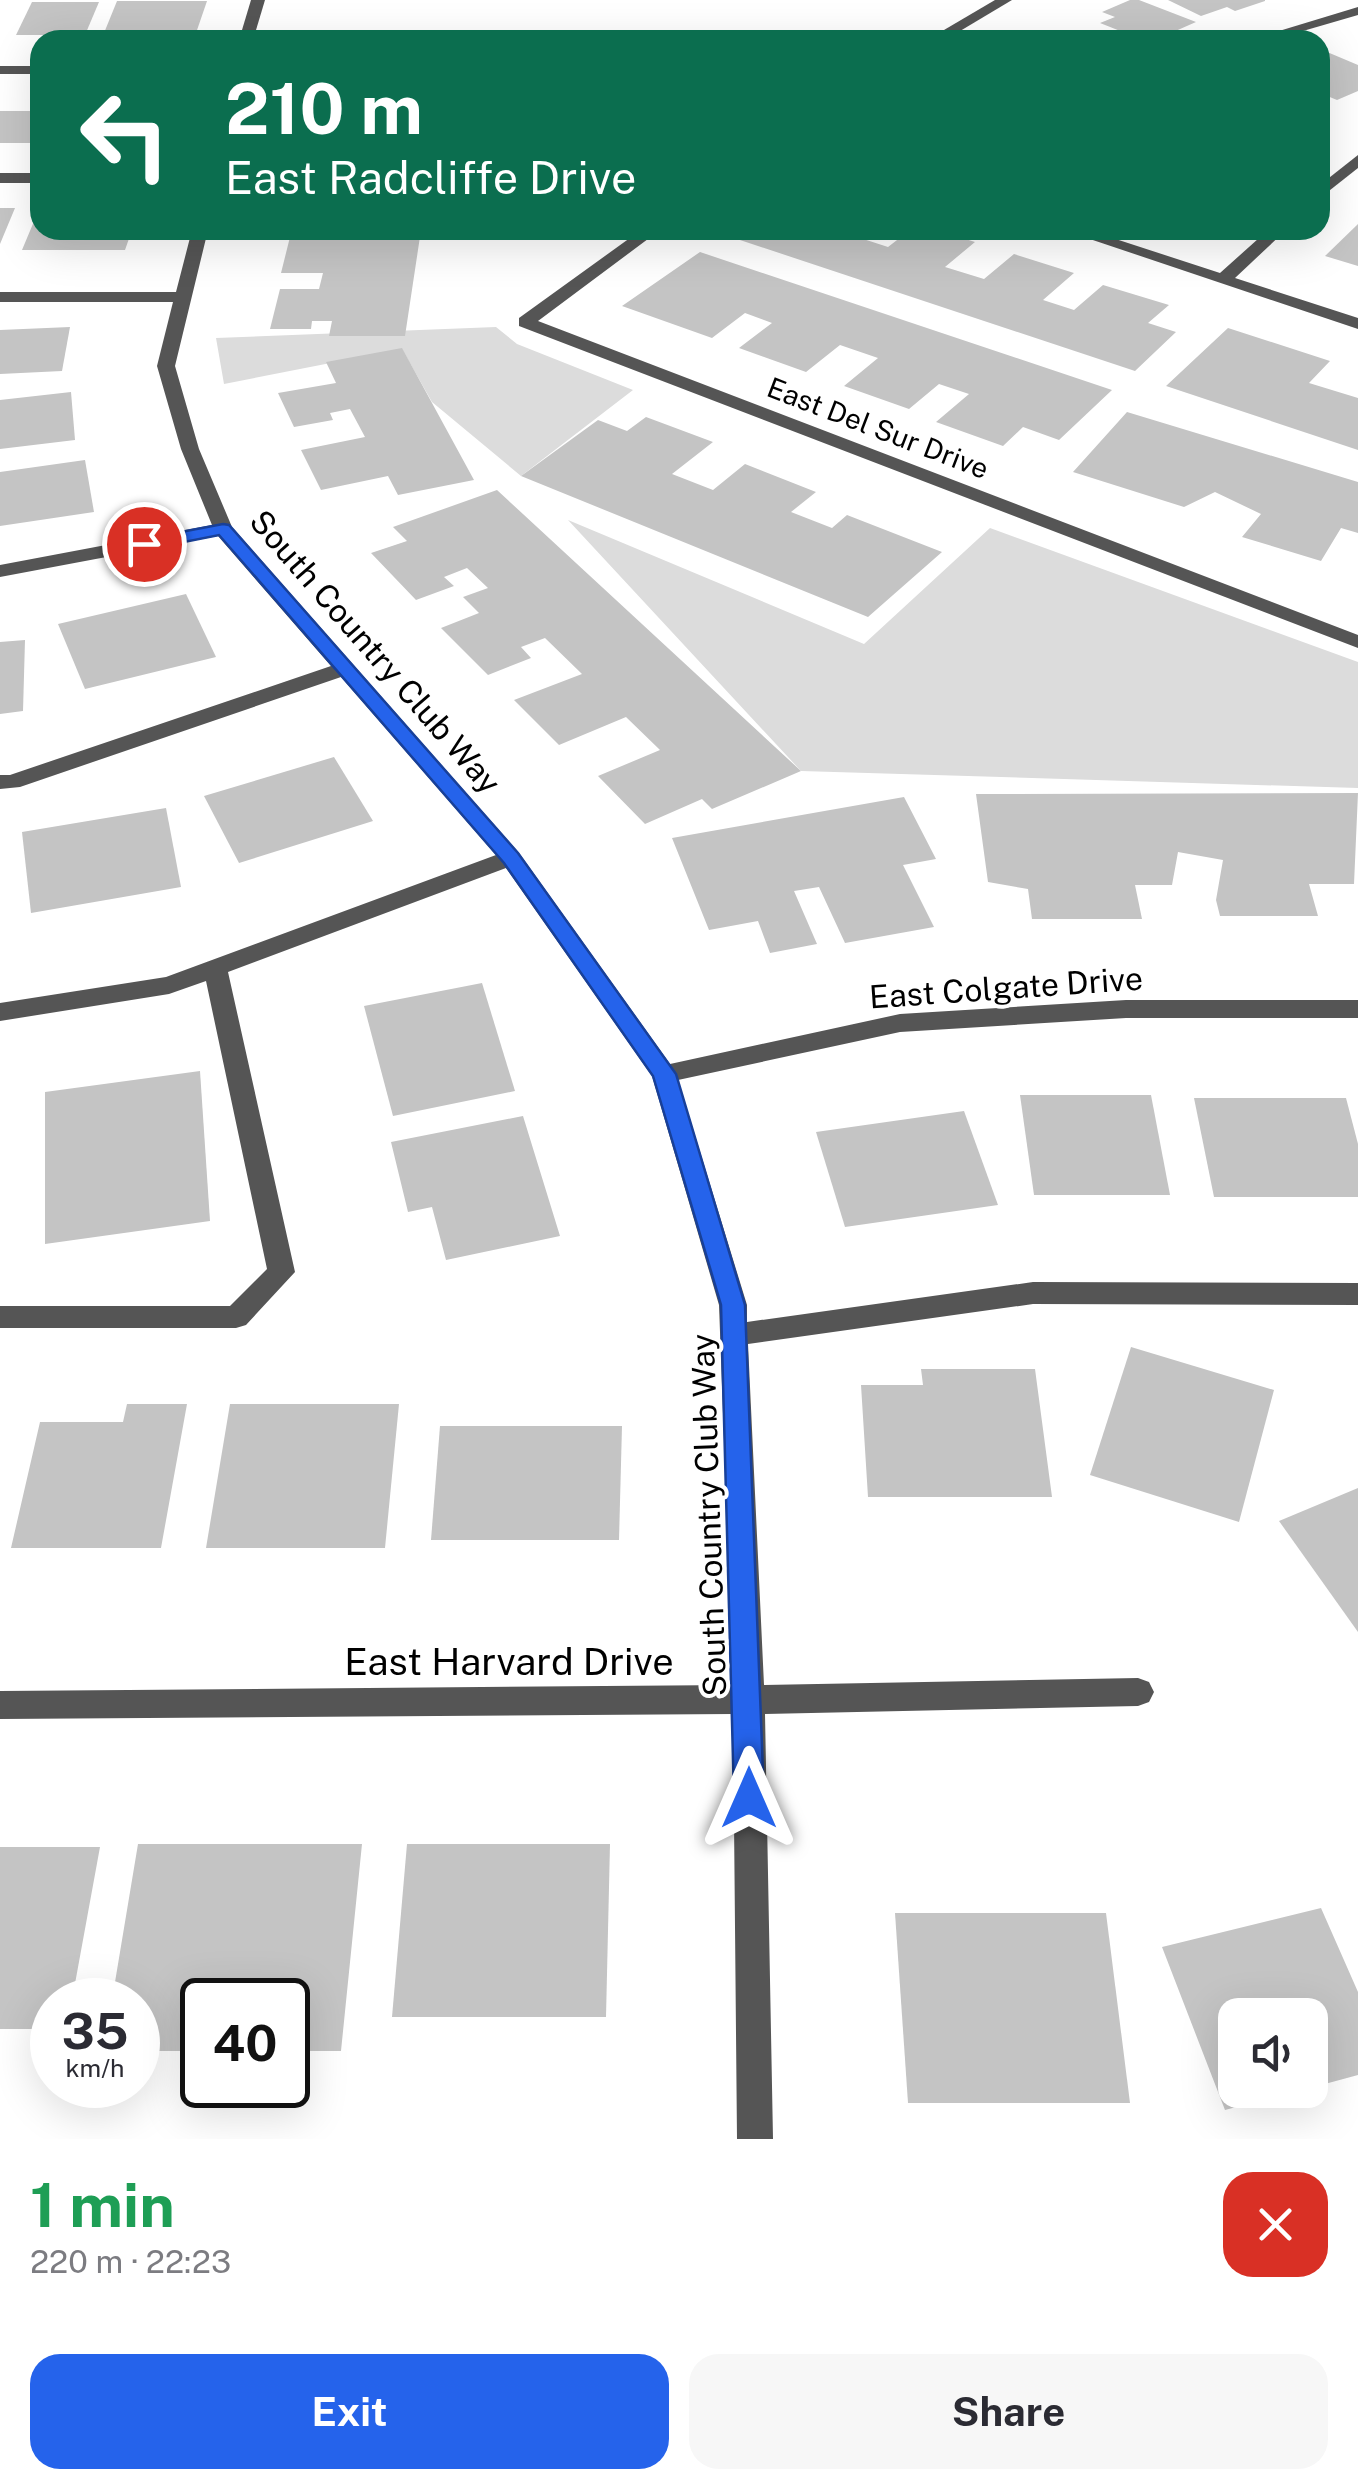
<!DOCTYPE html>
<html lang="en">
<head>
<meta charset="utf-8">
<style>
  body { margin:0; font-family:"Public Sans",sans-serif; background:#f7f7f7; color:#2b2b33; height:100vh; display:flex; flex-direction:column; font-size:38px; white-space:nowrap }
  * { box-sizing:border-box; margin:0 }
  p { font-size:32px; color:#7c7c81 }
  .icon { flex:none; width:55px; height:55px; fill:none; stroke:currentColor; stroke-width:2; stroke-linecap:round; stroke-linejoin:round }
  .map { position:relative; height:2139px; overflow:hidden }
  .side { display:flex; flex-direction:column; background:#fff; flex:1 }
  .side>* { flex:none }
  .top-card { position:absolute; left:30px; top:30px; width:1300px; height:210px; border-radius:30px; box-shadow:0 10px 40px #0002; background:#0b6e4f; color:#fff; overflow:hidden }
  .tools { position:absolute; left:1218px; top:1998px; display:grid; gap:20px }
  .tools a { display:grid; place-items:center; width:110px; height:110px; border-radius:20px; background:#fff; box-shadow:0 10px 40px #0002; font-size:50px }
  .speed { position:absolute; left:30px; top:1978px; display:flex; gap:20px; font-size:50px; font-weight:700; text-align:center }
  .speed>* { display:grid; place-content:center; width:130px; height:130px; border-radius:50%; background:#fff; box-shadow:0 10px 40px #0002; line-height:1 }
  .speed small { font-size:25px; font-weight:400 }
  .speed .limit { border:5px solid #111; border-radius:15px; background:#fff; color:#111 }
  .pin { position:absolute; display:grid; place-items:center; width:85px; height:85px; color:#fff; margin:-42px; border:5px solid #fff; border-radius:50%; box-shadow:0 2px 10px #0007 }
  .me { position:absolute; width:110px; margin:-55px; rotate:0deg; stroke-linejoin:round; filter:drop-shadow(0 0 8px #0008) }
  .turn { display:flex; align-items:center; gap:35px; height:210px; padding:0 30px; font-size:45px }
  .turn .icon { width:130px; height:130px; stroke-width:2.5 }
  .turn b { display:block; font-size:70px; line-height:85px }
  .round { display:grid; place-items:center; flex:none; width:105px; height:105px; border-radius:30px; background:#f7f7f7 }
  .headline { display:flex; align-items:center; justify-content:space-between; height:170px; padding:0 30px }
  h1 { font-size:60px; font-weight:700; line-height:75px; color:#1e9e55 }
  .primary-button { display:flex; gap:20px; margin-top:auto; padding:20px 30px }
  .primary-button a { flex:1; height:115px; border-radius:30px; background:#2563eb; color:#fff; font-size:40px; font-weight:700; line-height:115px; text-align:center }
  .primary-button a+a { background:#f7f7f7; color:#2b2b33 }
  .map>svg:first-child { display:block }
</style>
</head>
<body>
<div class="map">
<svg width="1358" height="2139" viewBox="0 0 1358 2139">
  <rect width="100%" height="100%" fill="#fff"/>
  <g fill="#dcdcdc">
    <path d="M496 327 517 344 633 390 521 476 432 402 402 349 224 384 216 338Z"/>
    <path d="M568 520 864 644 990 528 1358 662V788L801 771Z"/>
  </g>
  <g fill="#c4c4c4">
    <path d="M1130 0H1139L1196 22 1155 40H1143L1100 23 1115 17 1102 12Z"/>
    <path d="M1168 0H1265V1L1235 11 1227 7 1201 16Z"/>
    <path d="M117 1H207L196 33H104Z"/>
    <path d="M32 2H99L85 35H16Z"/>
    <path d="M1320 49 1358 65V91L1337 100 1320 93Z"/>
    <rect x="0" y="111" width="40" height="32"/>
    <path d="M40 207V230H132L125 250H22Z"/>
    <path d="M0 208H15L0 244Z"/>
    <path d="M1358 224V266L1325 256Z"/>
    <path d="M349 230H421L405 336H329L332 321H312L311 329H270L280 289H319L323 273H281L290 237H348Z"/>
    <path d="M741 230H858L851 235 888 247 910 230H937L975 242 945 267 984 279 1014 254 1074 273 1043 300 1074 310 1103 285 1169 305 1148 323 1176 332 1135 371 731 237Z"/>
    <path d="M700 252 1112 390 1059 440 1023 427 1003 446 936 422 969 394 939 384 909 409 844 386 878 358 840 345 806 372 739 348 772 323 745 313 712 338 622 306Z"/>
    <path d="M70 327 62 371 0 374V330Z"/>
    <path d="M1228 328 1330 361 1309 383 1358 398V450L1166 386Z"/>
    <path d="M402 348 474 480 398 495 388 476 321 490 301 450 365 437 350 409 330 413 333 420 294 427 278 393 336 383 326 362Z"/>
    <path d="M71 392 75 440 0 449V400Z"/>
    <path d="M1127 412 1358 482V533L1341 528 1321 561 1242 537 1261 514 1215 492 1184 507 1073 472Z"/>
    <path d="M646 417 713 442 672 474 713 490 745 464 816 492 791 512 832 528 847 515 942 552 868 617 521 476 598 420 627 431Z"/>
    <path d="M85 460 94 512 0 526V472Z"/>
    <path d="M497 490 801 771 712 809 702 799 645 824 598 776 660 750 626 717 559 745 514 700 582 674 545 638 521 647 531 658 488 675 441 628 479 613 463 597 488 588 467 568 444 577 454 586 416 600 371 553 407 541 393 527Z"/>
    <path d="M186 594 216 657 85 689 58 624Z"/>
    <path d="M25 640 23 711 0 714V642Z"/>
    <path d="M334 757 373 821 239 863 204 796Z"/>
    <path d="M1358 793 1354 884H1309L1318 916H1220L1216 900 1223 860 1178 852 1172 885H1135L1142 919H1032L1028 889 988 882 976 794Z"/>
    <path d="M904 797 936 859 903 865 934 927 845 943 819 887 794 891 817 944 770 953 758 921 709 930 672 838Z"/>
    <path d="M166 808 181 887 31 913 22 832Z"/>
    <path d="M482 983 515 1091 393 1116 364 1006Z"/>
    <path d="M200 1071 210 1221 45 1244V1092Z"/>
    <path d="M1020 1095H1151L1170 1195H1034Z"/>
    <path d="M1194 1098H1346L1358 1144V1197H1214Z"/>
    <path d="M964 1111 998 1205 845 1227 816 1132Z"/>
    <path d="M523 1116 560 1236 446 1260 432 1207 408 1212 391 1142Z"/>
    <path d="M1131 1347 1274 1390 1239 1522 1090 1475Z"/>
    <path d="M921 1369H1035L1052 1497H868L861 1385H923Z"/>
    <path d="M127 1404H187L161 1548H11L40 1422H123Z"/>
    <path d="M230 1404H399L385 1548H206Z"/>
    <path d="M440 1426H622L619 1540H431Z"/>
    <path d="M1358 1488V1632L1279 1521Z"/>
    <path d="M138 1844H362L341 2051H288V2000H202V2051H138V2000H112Z"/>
    <path d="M407 1844H610L606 2017H392Z"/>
    <path d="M0 1847H100L72 2000H52V2029H0Z"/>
    <path d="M1321 1908 1358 1992V2075L1310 2088V2015H1235V2090L1297 2091 1225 2110 1162 1947Z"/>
    <path d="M895 1913H1106L1130 2103H908Z"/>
  </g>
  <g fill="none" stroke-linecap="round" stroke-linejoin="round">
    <g fill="#555" fill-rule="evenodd">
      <path d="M251 0H265L253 40H239Z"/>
      <path d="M995 0H1012L945 40H927Z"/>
      <path d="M1358 7V15L1272 40H1249Z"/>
      <rect x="0" y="66" width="40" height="8"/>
      <path d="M1358 155V168L1320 198V185Z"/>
      <rect x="0" y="173" width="40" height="10"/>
      <path d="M192 230H208L175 366 199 449 232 527 519 853 670 1064 900 1014 1126 1000H1358V1018H1126L900 1032 678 1080 747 1305V1322L1033 1282 1358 1283V1305L1033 1304 748 1344 764 1685 1138 1678 1149 1682 1154 1692 1149 1702 1138 1706 765 1714 773 2139H737L733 1714 0 1719V1691L733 1685 719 1305 652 1076 506 868 228 972 295 1272 246 1325 236 1328H0V1306H230L267 1269 206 981 169 994 0 1021V1003L166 977 496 855 341 677 20 787 0 789V775H10L331 666 218 536 0 577V565L212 525 181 449 157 366 173 302H0V292H176Z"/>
      <path d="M641 230H660L538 321 1358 635V648L519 326V318Z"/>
      <path d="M1063 230H1088L1220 273 1268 230H1286L1235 278 1358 318V329Z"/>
    </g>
  </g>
  <path fill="#2563eb" stroke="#184099" stroke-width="2.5" d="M223 524 229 525 518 853 676 1074 745 1305 764 1798 760 1808 749 1812 739 1808 734 1798 721 1305 653 1076 504 863 219 535 144 550 135 544 144 539Z"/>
  <g text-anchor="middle" stroke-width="8" stroke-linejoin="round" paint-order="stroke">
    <g font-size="28" fill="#000" stroke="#fff">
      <text transform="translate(878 428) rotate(21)" y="10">East Del Sur Drive</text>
    </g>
    <g font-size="32" fill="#000" stroke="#fff">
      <text transform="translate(375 652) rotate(49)" y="11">South Country Club Way</text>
      <text transform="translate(1006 988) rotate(-4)" y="11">East Colgate Drive</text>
      <text transform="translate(709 1515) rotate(-92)" y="11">South Country Club Way</text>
    </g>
    <g font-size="38" fill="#000" stroke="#fff">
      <text x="509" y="1675">East Harvard Drive</text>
    </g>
  </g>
</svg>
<div class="tools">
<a><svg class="icon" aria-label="sound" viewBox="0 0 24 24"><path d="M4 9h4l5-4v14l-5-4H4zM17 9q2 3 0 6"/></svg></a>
</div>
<div class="speed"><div>35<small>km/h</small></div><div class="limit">40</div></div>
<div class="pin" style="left:144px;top:544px;background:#d93025"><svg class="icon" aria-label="arrive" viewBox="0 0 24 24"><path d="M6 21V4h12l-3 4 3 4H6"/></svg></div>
<svg class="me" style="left:749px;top:1798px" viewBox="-20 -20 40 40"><path d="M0-17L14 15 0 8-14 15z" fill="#2563eb" stroke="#fff" stroke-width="4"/></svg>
<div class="top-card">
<div class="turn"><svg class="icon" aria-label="left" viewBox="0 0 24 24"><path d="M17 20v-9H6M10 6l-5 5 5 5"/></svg><div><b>210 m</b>East Radcliffe Drive</div></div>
</div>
</div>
<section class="side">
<div class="headline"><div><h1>1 min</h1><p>220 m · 22:23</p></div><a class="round" style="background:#d93025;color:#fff"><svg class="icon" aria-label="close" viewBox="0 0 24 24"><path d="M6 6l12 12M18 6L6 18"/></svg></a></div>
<div class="primary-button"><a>Exit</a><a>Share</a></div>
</section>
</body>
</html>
